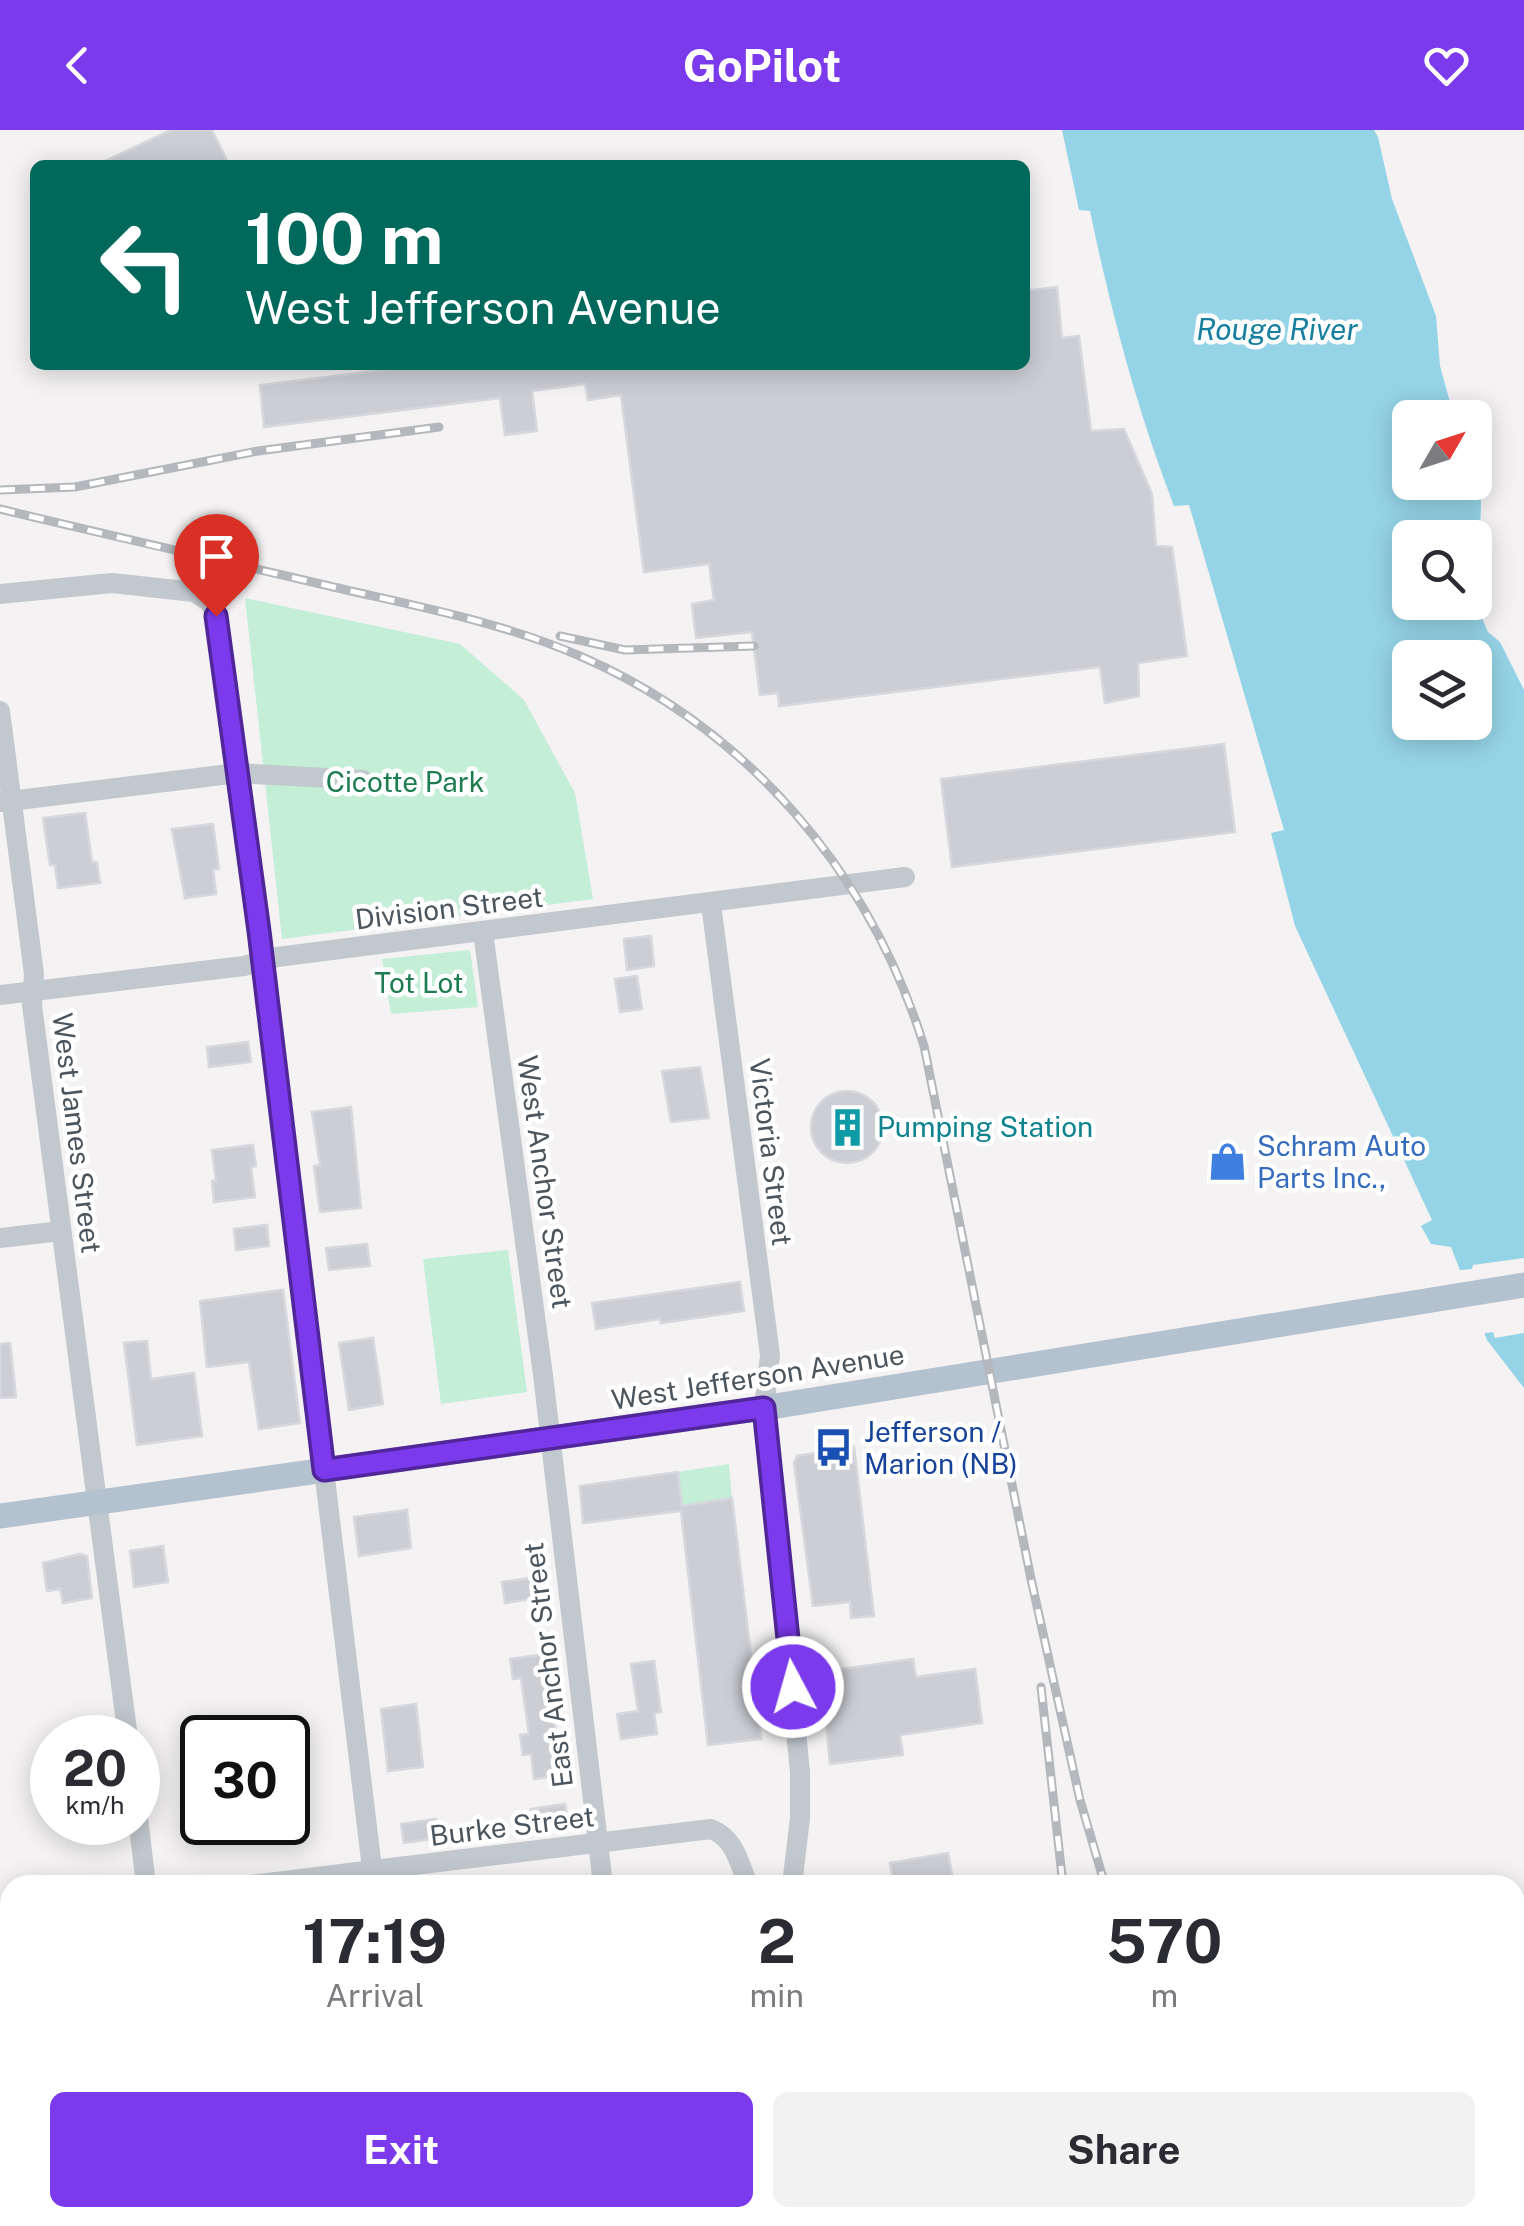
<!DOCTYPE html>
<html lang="en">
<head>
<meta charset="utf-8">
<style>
  body { margin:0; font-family:"Public Sans",sans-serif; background:#f2f2f3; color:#2b2b33; height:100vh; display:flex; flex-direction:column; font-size:38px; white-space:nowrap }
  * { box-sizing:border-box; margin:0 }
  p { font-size:32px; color:#7c7c81 }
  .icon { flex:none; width:55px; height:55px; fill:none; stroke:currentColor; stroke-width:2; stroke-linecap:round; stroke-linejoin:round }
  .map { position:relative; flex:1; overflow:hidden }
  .side { position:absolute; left:0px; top:1745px; width:1525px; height:352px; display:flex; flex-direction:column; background:#fff; border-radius:30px 30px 0 0; box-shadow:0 5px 25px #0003 }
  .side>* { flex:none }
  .guide { position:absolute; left:30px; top:30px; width:1000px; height:210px; border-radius:15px; box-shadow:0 5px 25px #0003; background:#00695c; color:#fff; overflow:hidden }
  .needle { width:65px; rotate:51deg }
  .tools { position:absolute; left:1392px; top:270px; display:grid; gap:20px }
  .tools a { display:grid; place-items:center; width:100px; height:100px; border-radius:15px; background:#fff; box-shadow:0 5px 25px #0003; font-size:50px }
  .speed { position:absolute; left:30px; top:1585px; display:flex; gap:20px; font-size:50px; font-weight:700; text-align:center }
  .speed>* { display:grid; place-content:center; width:130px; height:130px; border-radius:50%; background:#fff; box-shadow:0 5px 25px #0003; line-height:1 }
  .speed small { font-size:25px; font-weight:400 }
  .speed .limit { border:5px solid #111; border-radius:15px; background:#fff; color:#111 }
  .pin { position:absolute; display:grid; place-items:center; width:85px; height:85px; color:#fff; margin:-102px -42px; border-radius:50% 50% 50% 0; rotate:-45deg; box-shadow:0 0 10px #0007 }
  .pin .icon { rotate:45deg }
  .me { position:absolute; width:110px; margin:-55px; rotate:354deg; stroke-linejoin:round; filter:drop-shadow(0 0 8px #0008) }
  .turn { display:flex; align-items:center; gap:35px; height:210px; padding:0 50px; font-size:45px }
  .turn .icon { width:130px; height:130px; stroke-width:2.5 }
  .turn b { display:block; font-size:70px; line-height:85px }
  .eta { display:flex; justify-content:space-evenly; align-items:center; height:170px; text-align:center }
  .eta b { font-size:60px; font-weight:700; line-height:70px }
  .cta { display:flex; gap:20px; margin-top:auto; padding:20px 50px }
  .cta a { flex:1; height:115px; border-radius:15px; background:#7c3aed; color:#fff; font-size:40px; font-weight:700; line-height:115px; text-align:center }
  .cta a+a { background:#f2f2f3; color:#2b2b33 }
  header { display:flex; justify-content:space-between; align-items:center; height:130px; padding:0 50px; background:#7c3aed; color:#fff; font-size:45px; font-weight:700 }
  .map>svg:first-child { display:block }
</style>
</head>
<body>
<header><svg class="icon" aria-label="back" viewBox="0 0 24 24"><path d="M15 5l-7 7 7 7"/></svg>GoPilot<svg class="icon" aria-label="heart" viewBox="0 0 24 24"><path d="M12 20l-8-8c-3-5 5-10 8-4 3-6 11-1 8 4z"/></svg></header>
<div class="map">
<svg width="1524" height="2096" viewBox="0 0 1524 2096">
  <rect width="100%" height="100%" fill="#f4f2f2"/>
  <g fill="#c4eed5">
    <path d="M245 468 460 514 524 570 575 663 593 769 282 809Z"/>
    <path d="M470 820 478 877 391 884 382 829Z"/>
    <path d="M508 1120 527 1262 441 1274 423 1129Z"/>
    <path d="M729 1334 732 1368 682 1376 678 1342Z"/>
  </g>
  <path fill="#95d4e7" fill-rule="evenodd" d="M1062 0H1374L1378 7 1392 69 1436 186 1440 236 1454 287 1410 288V352H1475V342C1488 367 1475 411 1479 443 1480 457 1486 468 1479 481L1488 502 1500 512 1524 560V1258L1487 1210 1451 1117 1431 1114 1421 1096 1432 1090 1295 796 1271 703 1284 700 1189 375 1174 376C1137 280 1111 182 1090 81L1079 80ZM1410 408H1475V472H1410ZM1410 528H1475V592H1410Z"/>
  <path fill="#f4f2f2" d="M1524 1128V1203L1495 1208 1493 1202 1479 1204V1193H1475L1452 1141 1472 1139 1473 1135Z"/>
  <g fill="#ccced4" stroke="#d6d8dd" stroke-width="2.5">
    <path d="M171 0H212L229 35H97Z"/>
    <path d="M1057 157 1062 208 1079 206 1091 301 1124 299 1152 364 1156 416 1172 417 1187 526 1138 533 1139 566 1105 573 1100 537 779 576 778 563 760 565 752 502 696 508 692 474 714 470 709 434 644 442 621 265 588 270 585 254 532 261 537 301 505 305 500 268 264 297 260 255 425 235H1025V161Z"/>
    <path d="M1224 614 1235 702 952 737 941 649Z"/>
    <path d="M85 683 92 732H97L100 753 58 758 55 735H50L43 688Z"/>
    <path d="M213 694 219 739H213L216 764 185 768 172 699Z"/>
    <path d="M651 806 654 836 627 840 624 809Z"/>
    <path d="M637 846 642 879 620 882 615 849Z"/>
    <path d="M248 912 251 932 209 937 207 917Z"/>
    <path d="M700 937 709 988 671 992 662 941Z"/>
    <circle cx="847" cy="997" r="36"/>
    <path d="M351 977 361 1078 320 1082 314 1036 320 1035 312 982Z"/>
    <path d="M253 1015 256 1036 251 1037 255 1067 214 1072 212 1051 216 1050 212 1020Z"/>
    <path d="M267 1095 269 1116 236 1120 234 1099Z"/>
    <path d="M367 1114 370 1136 329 1140 326 1118Z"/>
    <path d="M740 1152 744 1181 661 1193 660 1189 596 1199 592 1173Z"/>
    <path d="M283 1160 300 1293 259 1299 249 1232 207 1237 200 1171Z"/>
    <path d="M373 1208 383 1274 349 1280 339 1213Z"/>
    <path d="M147 1211 151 1249 194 1243 202 1306 137 1315 124 1213Z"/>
    <path d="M10 1213 16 1267 0 1268V1214Z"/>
    <path d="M854 1317 874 1486 851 1488 850 1472 813 1476 794 1333 797 1326Z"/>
    <path d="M678 1342 682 1376 732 1368 761 1609 708 1615 681 1381 583 1393 580 1356Z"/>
    <path d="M407 1380 411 1418 359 1426 354 1387Z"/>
    <path d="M163 1416 168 1452 134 1457 130 1421Z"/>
    <path d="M80 1424 87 1426 92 1468 63 1473 60 1459 47 1461 43 1433Z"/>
    <path d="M537 1447 539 1468 505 1473 502 1452Z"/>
    <path d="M545 1524 562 1645 534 1649 531 1624 523 1625 520 1605 529 1604 521 1548 513 1549 510 1529Z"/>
    <path d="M913 1529 916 1547 975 1539 982 1593 900 1605 903 1625 830 1634 821 1542Z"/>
    <path d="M654 1531 661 1582 654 1583 657 1604 621 1609 617 1584 638 1581 631 1534Z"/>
    <path d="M416 1574 423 1637 388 1641 381 1579Z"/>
    <path d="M565 1674 568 1694 533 1699 531 1679Z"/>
    <path d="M436 1689 438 1708 404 1713 401 1694Z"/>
    <path d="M948 1723 954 1755H894L890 1733Z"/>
  </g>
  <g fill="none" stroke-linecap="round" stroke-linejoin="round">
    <g stroke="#c1c9cf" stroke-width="20">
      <path d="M0 464 112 453 194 462 210 472 216 486 259 801 374 1755"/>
      <path d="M0 581 34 844 32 875 128 1608"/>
      <path d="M2 672 238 643 363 650"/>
      <path d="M711 774 770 1225 764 1278 800 1642V1688L792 1755"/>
      <path d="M483 802 543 1245 603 1755"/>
      <path d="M0 865 244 836 277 827 905 747"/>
      <path d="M0 1108 61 1101"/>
      <path d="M138 1688 146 1755"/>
      <path d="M250 1755 711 1699C735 1708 739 1733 748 1755"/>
      <path d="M0 1785 10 1784"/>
      <path d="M186 2088 187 2096"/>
      <path d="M414 2088 415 2096"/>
      <path d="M643 2088 644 2096"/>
      <path d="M873 2088 876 2096"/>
    </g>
    <path stroke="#b4c1ce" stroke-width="25" d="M0 1386 764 1278 1524 1155"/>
    <defs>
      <g id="rail">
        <path d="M0 360 75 357 258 321 439 297"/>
        <path d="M0 379C108 405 216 430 325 455 410 475 499 491 580 526 748 599 870 742 924 916L1031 1449 1080 1670 1105 1755"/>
        <path d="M560 506 625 520 754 516"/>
        <path d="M1041 1557 1063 1755"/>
        <path d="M1220 2088 1223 2096"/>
      </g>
    </defs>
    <use href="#rail" stroke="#b4b7bc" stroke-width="9"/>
    <use href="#rail" stroke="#fff" stroke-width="5" stroke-dasharray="15" stroke-linecap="butt"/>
  </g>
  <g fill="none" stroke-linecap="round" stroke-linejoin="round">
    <defs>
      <path id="route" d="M216 486 259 801 324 1340 764 1278 793 1557"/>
    </defs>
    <use href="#route" stroke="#51269a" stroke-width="25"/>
    <use href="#route" stroke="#7c3aed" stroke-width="18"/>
  </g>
  <defs>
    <symbol id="building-bare" viewBox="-9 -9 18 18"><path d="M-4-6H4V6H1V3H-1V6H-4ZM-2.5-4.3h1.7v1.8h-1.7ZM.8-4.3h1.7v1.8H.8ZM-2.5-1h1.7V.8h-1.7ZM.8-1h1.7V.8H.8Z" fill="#0f9aa8" stroke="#fff" stroke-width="2.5" paint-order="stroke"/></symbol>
    <symbol id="shop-bare" viewBox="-9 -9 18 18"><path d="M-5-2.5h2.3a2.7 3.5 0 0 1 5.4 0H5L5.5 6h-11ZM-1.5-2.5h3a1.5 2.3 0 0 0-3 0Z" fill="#3f7fe0" stroke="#fff" stroke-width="2.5" paint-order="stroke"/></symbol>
    <symbol id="bus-bare" viewBox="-9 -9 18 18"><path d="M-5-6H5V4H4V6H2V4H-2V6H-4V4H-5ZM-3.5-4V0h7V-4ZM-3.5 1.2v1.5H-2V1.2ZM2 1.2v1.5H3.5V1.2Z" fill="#1a4fb4" stroke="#fff" stroke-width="2.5" paint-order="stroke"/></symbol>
  </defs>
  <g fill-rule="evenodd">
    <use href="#building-bare" x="820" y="970" width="55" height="55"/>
    <use href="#shop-bare" x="1200" y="1004" width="55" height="55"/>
    <use href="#bus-bare" x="806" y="1290" width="55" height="55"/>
  </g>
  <g text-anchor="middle" stroke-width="9" stroke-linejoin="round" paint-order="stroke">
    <g font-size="28" fill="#1e7d50" stroke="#fff">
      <text x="405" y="662">Cicotte Park</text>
      <text x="419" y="863">Tot Lot</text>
    </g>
    <g font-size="28" fill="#4b555e" stroke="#fff">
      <text transform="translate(449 778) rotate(-7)" y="10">Division Street</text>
      <text transform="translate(77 1003) rotate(83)" y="10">West James Street</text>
      <text transform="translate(771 1022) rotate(83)" y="10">Victoria Street</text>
      <text transform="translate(545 1052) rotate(82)" y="10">West Anchor Street</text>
      <text transform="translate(758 1247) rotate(-9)" y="10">West Jefferson Avenue</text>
      <text transform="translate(548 1535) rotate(-97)" y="10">East Anchor Street</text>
      <text transform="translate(512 1696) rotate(-7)" y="10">Burke Street</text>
    </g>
    <g font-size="28" fill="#0d838f" stroke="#fff" text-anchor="start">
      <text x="877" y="1007">Pumping Station</text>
    </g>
    <g font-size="28" fill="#366cbe" stroke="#fff" text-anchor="start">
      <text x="1257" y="1026">Schram Auto<tspan x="1257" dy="32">Parts Inc.,</tspan></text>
    </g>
    <g font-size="28" fill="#164399" stroke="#fff" text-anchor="start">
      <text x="864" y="1312">Jefferson /<tspan x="864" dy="32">Marion (NB)</tspan></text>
    </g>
    <g font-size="30" font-style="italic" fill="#167f9f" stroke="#fff">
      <text x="1277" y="210">Rouge River</text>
    </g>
  </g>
</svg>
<div class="tools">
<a><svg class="needle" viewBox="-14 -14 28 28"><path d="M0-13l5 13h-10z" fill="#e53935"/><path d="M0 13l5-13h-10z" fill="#7c7c81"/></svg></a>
<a><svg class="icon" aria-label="search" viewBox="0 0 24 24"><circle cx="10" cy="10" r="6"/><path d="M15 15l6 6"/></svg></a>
<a><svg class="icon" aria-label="layers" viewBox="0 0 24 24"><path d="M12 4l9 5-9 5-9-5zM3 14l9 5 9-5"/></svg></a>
</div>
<div class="speed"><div>20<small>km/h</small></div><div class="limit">30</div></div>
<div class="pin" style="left:216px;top:486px;background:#d93025"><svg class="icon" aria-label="arrive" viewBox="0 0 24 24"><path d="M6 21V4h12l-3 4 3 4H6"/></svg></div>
<svg class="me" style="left:793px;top:1557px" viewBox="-20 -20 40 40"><circle r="17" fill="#7c3aed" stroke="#fff" stroke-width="3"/><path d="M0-11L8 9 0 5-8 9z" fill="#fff"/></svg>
<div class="guide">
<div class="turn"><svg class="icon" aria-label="left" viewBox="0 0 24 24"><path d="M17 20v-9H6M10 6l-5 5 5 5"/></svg><div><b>100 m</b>West Jefferson Avenue</div></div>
</div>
<section class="side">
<div class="eta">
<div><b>17:19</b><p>Arrival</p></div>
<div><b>2</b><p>min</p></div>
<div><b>570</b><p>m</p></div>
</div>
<div class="cta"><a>Exit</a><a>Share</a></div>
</section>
</div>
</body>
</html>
